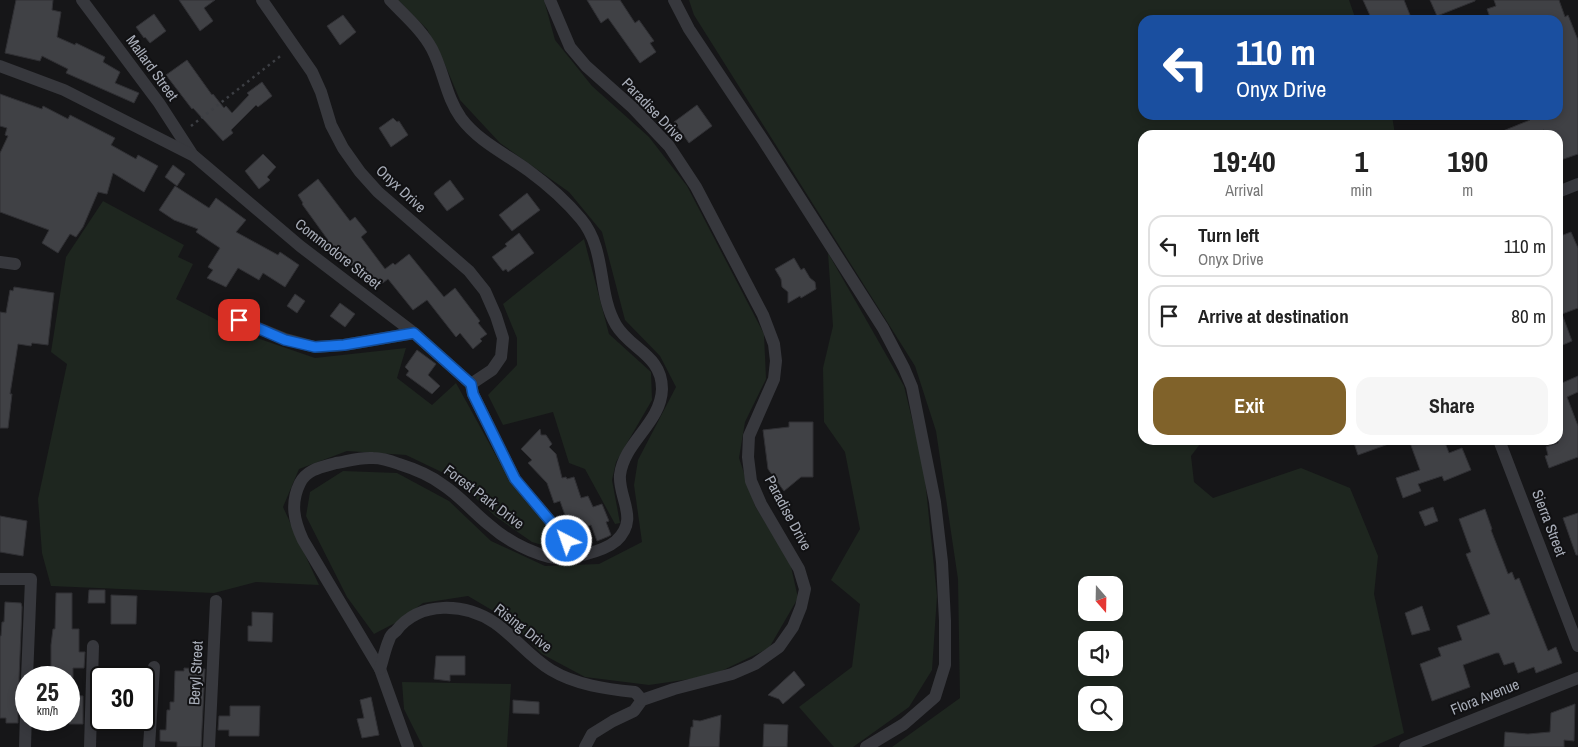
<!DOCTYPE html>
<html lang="en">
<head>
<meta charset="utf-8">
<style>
  body { margin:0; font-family:"Archivo Narrow",sans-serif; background:#f6f6f6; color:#222; height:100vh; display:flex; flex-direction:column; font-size:19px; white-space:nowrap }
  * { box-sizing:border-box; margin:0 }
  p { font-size:16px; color:#767676 }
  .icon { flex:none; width:28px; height:28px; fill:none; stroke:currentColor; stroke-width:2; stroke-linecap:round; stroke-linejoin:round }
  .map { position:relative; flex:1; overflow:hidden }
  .details { position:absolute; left:1138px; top:130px; width:425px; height:315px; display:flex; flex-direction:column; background:#fff; border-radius:15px; box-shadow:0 2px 8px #0003 }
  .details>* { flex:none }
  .banner { position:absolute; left:1138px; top:15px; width:425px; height:105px; border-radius:15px; box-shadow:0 2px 8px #0003; background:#1a4fa0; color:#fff; overflow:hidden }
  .needle { width:32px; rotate:160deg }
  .controls { position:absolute; left:1078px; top:576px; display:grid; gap:10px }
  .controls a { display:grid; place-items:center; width:45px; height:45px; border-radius:10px; background:#fff; box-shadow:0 2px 8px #0003; font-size:25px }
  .speed { position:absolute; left:15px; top:666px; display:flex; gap:10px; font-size:25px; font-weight:700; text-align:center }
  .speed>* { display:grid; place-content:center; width:65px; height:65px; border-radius:50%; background:#fff; box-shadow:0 2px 8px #0003; line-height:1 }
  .speed small { font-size:12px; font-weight:400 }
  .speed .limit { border:2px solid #111; border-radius:8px; background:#fff; color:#111 }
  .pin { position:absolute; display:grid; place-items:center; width:42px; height:42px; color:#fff; margin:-21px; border-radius:10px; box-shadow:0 2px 8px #0006 }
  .me { position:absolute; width:55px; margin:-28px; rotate:319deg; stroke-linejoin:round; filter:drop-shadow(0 0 4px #0008) }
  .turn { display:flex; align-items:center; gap:18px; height:105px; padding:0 15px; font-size:22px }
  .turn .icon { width:65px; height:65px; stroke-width:2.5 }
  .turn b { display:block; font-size:35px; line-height:42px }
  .eta { display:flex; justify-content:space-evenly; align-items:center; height:85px; text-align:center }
  .eta b { font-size:30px; font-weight:800; line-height:35px }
  .cta { display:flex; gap:10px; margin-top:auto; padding:10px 15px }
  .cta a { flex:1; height:58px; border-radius:15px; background:#80622a; color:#fff; font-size:20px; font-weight:800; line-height:58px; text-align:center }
  .cta a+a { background:#f6f6f6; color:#222 }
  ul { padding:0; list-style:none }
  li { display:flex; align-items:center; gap:15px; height:62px; margin:0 10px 8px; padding:0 5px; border:2px solid #e0e0e0; border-radius:15px }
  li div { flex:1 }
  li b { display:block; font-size:19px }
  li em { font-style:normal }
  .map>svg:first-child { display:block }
</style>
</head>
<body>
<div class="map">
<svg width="1578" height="747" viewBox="0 0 1578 747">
  <rect width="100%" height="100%" fill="#161618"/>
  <g fill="#1e261f" fill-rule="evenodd">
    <path d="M398 0H544L555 40 592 86 649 137 687 186 764 334 766 379 745 422 739 458 755 506 790 562 798 598 769 648 711 676 649 685 585 677 542 654 507 619 468 596 423 603 397 622 374 634 347 597 306 516 310 492 343 471 397 473 449 501 491 541 545 566 599 564 642 542 634 485 638 460 676 387 660 356 625 320 602 232 569 192 500 143 460 100 443 60 427 29Z"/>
    <path d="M689 0H1349L1356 20H1142V115H1392L1395 135H1142V440H1203L1191 456 1194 482 1213 498 1301 468 1350 488 1378 556 1374 594 1404 733 1372 747H892L960 698 958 579 936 431 915 366 694 15ZM1086 585H1114V612H1086ZM1086 640H1114V668H1086ZM1086 695H1114V722H1086Z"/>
    <path d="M103 201 184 245 178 257 193 264 176 299 242 333 315 358 406 348 397 378 432 405 456 383 510 481 560 541 559 550 532 542 495 516 454 478 406 455 347 451 299 469 283 507 319 585 256 582 214 593 51 586 42 553 38 499 67 364 51 352 66 257Z"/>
    <path d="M584 239 609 334 651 372 652 400 616 462 612 480 620 523 615 524 585 469 569 463 553 412 503 425 488 395 517 365V338L503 304Z"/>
    <path d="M828 253 904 386 924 469 937 596 932 670 909 707 853 747H834L799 707 852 667 860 604 831 580 860 529 845 452 824 422 823 368 833 326Z"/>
    <path d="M402 682 511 684 507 747H423L404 709Z"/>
  </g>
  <g fill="#404145" stroke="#303034">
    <path d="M16 0H53L52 10 61 12 57 37 75 45 76 43 105 57 103 62 120 72 115 83 139 93 134 103 66 73 68 69 42 56 40 61 5 53Z"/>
    <path d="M179 0H215L204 8 213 21 200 31Z"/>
    <path d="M587 0H620L635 23 639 20 654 41 650 43 656 52 640 63 608 18 601 23Z"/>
    <path d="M1363 0H1404L1412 20H1372Z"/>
    <path d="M1430 0H1475V1L1437 16Z"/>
    <path d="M1494 0H1559L1565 17 1568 15 1578 40V154L1558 161V135H1546L1544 130 1530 135H1493L1530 120 1528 115H1558V20H1491L1487 9 1496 6Z"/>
    <path d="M154 14 166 31 150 43 145 37 144 38 136 27Z"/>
    <path d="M343 15 356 32 340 45 327 26Z"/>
    <path d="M187 60 212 95 213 94 224 108 226 106 232 113 249 95 247 93 262 82 272 96 258 107 256 105 231 130 233 133 223 141 193 108 192 109 166 75Z"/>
    <path d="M0 94 42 109 43 106 68 119 70 115 115 138 111 145 136 159 138 155 158 166 144 192 113 173 107 194 98 192 83 227 76 237 70 234 58 253 42 243 49 230 0 212V153L8 136 5 135 7 128 0 126Z"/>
    <path d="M697 105 712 126 689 143 674 122Z"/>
    <path d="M393 118 397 122 399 121 408 135 391 147 379 128Z"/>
    <path d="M263 154 276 167 267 177 270 180 259 189 245 171Z"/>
    <path d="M173 165 185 174 177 186 165 177Z"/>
    <path d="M318 179 350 221 355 217 367 232 361 237 385 269 393 263 395 265 409 254 444 297 455 288 480 321 478 323 487 334 480 339 482 341 473 349 460 333 456 337 427 300 413 310 388 279 379 286 369 273 366 276 360 268 358 270 354 264 351 266 344 257 342 258 337 252 335 253 326 241 328 240 302 204 303 203 298 195Z"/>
    <path d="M450 180 464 199 447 211 434 194 435 192Z"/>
    <path d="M175 186 209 208 216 198 246 220 236 232 278 255 280 252 299 265 285 287 263 273 259 280 238 268 226 287 207 278 213 270 208 267 220 248 196 232 198 229 174 220 159 210Z"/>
    <path d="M527 193 540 210 512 231 499 215Z"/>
    <path d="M1571 232 1578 248V308L1562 314 1572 341 1558 347V237Z"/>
    <path d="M519 233 534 253 508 272 506 269 503 271 492 257 507 246 505 244Z"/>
    <path d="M794 258 801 270 804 268 810 278 815 282 816 289 801 298 800 296 788 303V292L782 287 781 279 775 269Z"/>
    <path d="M14 287 54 293 48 345 32 343 31 346 18 344 10 394H12L8 428H0V312L6 313 10 290 13 291Z"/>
    <path d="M295 294 305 301 297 313 287 306Z"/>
    <path d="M340 303 355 314 345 327 330 316Z"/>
    <path d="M417 350 436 364 428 375 440 386 432 394 406 375 409 371 405 367Z"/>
    <path d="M1559 374 1562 383 1578 376V392L1567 397 1578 426V457L1549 468 1545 456 1548 455 1546 447 1558 443Z"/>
    <path d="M789 422H813V477H801L784 491 768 469 763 430 789 427Z"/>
    <path d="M540 429 541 435H546L552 444 549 447 556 454 562 478 566 477 567 479 574 477 581 498 588 496 593 507 602 504 609 521 606 522 611 535 607 537 597 541 591 525 575 531 572 524 566 518 560 501 554 503 547 483 528 463 532 460 521 449Z"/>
    <path d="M1360 440H1394V442L1358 455 1354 443Z"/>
    <path d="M1409 440H1444L1449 453 1462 448 1471 470 1444 481 1442 476 1418 484 1421 491 1403 498 1396 478 1420 470Z"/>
    <path d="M1433 507 1438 521 1425 526 1419 512Z"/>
    <path d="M1485 509 1492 529 1491 530 1508 574 1512 572 1515 580 1519 578 1548 651 1556 647 1562 663 1536 673 1534 667 1518 673 1514 662 1504 665 1499 653H1496L1463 665 1470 687 1432 701 1420 664 1441 656 1438 648 1462 640 1457 626 1490 614 1466 554 1471 552 1459 519Z"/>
    <path d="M1578 513V555H1576L1563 518Z"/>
    <path d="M0 516 27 521 23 556 0 552Z"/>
    <path d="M89 590H105V603H88Z"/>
    <path d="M56 593H72V629H79V652H85L84 668H73V678H53V675H51V645L53 629H55Z"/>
    <path d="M111 595 137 596 136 624H111Z"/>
    <path d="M5 602 21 603 22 607 19 678V694H22L21 707 18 712V723H6V718H0V636H1L2 622H4Z"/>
    <path d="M1422 606 1430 630 1412 635 1405 613Z"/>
    <path d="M252 612 273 613 272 642 248 641V626H252Z"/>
    <path d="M436 656H465V675H450V681L434 679Z"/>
    <path d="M184 668 205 669 201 747H177V742L160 741V730H166L167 710H170V702H174L175 671H184Z"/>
    <path d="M794 671 805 685 783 704 779 699 768 695Z"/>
    <path d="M69 695 83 696V724H69Z"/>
    <path d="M371 697 379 735 362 738 357 719 364 718 360 700Z"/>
    <path d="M513 700 539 702V714L513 713Z"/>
    <path d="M1575 704 1574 741 1564 740V747H1504L1505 732 1528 734 1550 732 1551 713Z"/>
    <path d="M230 706H260L259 736H229V730H218L219 716H230Z"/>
    <path d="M721 715 719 747H689L691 727H693V720L700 721Z"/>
    <path d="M764 724 788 725 787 747H763Z"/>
  </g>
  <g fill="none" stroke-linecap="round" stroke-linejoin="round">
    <path stroke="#3d3f44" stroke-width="2.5" stroke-dasharray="2.5 4" stroke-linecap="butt" d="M191 126 283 54"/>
    <g stroke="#37383d" stroke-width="12">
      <path d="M82 0 159 103 192 154"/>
      <path d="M262 0 312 72 321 92 331 125 343 148 360 172 378 192 469 271 485 291 496 316 503 338 501 357 492 370 471 384"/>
      <path d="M390 0C404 15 422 30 432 49 444 72 446 97 461 118 479 142 506 154 529 171 548 185 566 201 581 219 607 250 597 293 616 325 630 349 662 355 662 389 661 423 624 442 620 475 618 498 640 519 616 541 603 552 566 561 549 557 527 551 505 539 488 524 472 511 460 496 443 485 430 475 415 469 399 464 391 461 382 458 373 458 360 457 348 461 336 463 322 467 307 469 300 483 290 503 294 521 303 540L380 669 408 747"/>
      <path d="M550 0 570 47 586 66 633 108 669 146 696 187 763 315 774 344 776 361 774 379 749 436 748 457 751 481 761 504 799 569 805 589 801 607 793 627 779 647 755 664 732 674 674 689 642 700 634 711 613 721 592 734 585 747"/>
      <path d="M674 0 689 29 763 140 883 328 904 368 912 387 935 502 942 562 945 621V665L935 697 904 724 866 747"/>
      <path d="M0 66 64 90 194 156 300 246 414 333 471 384 473 394 515 479 579 555"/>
      <path d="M1558 192 1578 184"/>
      <path d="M0 262 15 264"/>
      <path d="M239 320 285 339 315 347 344 345 414 333"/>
      <path d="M1499 440 1578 646"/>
      <path d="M0 579H31L27 678"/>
      <path d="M380 669C383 660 385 649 389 640 390 636 393 633 396 631 420 600 465 603 495 623 515 637 530 657 551 670 576 685 606 689 635 692L642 700"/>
      <path d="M25 747 26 713"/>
      <path d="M90 747 93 646"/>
      <path d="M149 747 154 667"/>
      <path d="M209 747 216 601"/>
      <path d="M1405 747 1578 678"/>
    </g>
  </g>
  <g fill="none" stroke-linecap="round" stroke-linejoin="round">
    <defs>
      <path id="route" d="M239 320 285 340 315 347 344 345 414 333 471 384 473 394 515 479 567 541"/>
    </defs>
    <use href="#route" stroke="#114b97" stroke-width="12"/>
    <use href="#route" stroke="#1a73e8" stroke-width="9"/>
  </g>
  <g text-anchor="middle" stroke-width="4" stroke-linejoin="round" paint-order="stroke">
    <g font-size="15" fill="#a8adb8" stroke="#111113">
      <text transform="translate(152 68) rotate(54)" y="5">Mallard Street</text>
      <text transform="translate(653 110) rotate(46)" y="5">Paradise Drive</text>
      <text transform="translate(401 189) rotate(43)" y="5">Onyx Drive</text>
      <text transform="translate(338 254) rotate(38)" y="5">Commodore Street</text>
      <text transform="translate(484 497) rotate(37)" y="5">Forest Park Drive</text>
      <text transform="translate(788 513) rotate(62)" y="5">Paradise Drive</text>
      <text transform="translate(1549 523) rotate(69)" y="5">Sierra Street</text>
      <text transform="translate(523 628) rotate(38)" y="5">Rising Drive</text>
      <text transform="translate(196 673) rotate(-87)" y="5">Beryl Street</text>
      <text transform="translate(1485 697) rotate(-22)" y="5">Flora Avenue</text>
    </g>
  </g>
</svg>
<div class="controls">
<a><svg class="needle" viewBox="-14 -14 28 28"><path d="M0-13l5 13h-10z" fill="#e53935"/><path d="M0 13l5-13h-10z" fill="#767676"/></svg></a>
<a><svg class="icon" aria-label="sound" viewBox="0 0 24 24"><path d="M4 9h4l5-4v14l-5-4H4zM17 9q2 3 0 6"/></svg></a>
<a><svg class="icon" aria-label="search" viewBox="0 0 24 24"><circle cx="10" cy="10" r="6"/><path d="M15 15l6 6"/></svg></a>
</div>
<div class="speed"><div>25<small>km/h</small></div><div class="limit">30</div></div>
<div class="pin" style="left:239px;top:320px;background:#d93025"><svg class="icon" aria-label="arrive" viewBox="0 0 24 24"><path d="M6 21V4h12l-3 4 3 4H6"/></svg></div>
<svg class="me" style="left:567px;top:541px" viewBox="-20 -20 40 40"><circle r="17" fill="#1a73e8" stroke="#fff" stroke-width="3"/><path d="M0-11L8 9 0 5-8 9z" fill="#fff"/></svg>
<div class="banner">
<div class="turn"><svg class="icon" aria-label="left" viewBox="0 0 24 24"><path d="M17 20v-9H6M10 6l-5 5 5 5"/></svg><div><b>110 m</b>Onyx Drive</div></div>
</div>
<section class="details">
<div class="eta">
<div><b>19:40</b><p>Arrival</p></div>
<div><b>1</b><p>min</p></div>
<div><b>190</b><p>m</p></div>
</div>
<ul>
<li><svg class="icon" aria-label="left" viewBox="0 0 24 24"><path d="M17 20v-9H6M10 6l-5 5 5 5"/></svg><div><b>Turn left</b><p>Onyx Drive</p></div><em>110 m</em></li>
<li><svg class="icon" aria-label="arrive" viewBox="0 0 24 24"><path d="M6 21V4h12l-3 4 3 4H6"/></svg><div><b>Arrive at destination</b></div><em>80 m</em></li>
</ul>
<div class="cta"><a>Exit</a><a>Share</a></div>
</section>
</div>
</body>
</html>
